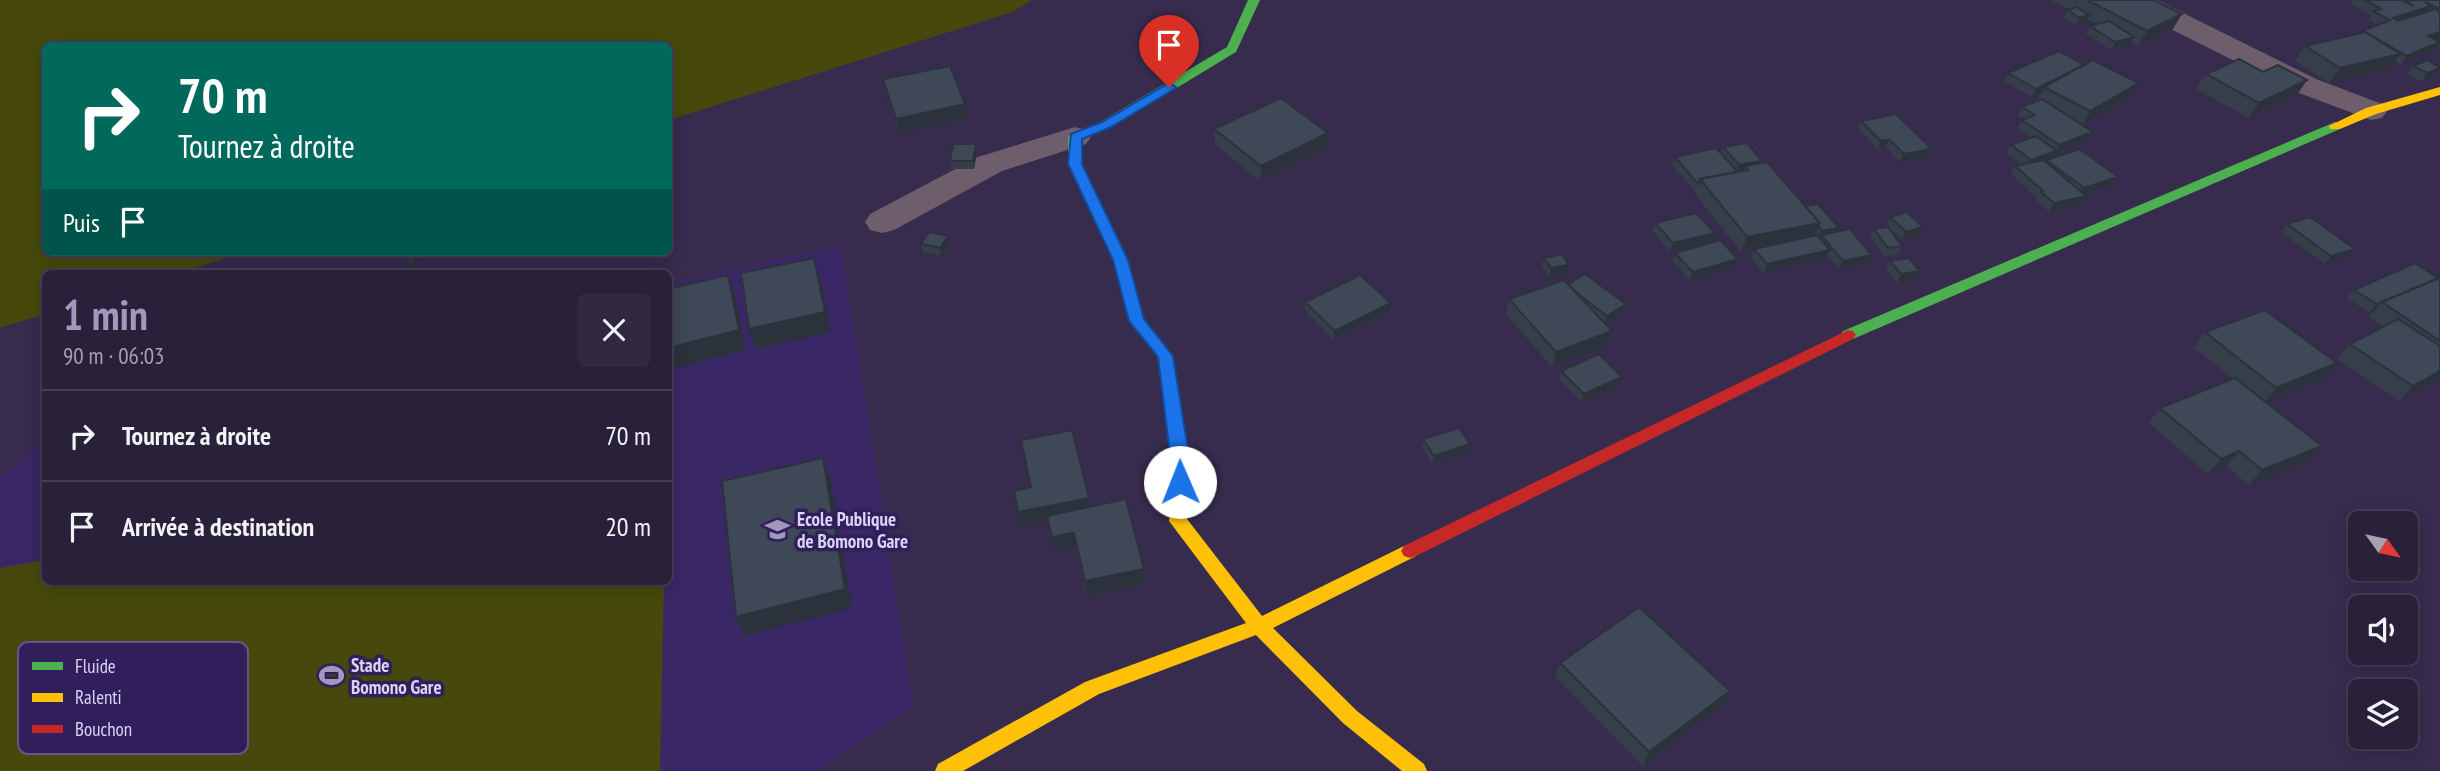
<!DOCTYPE html>
<html lang="fr">
<head>
<meta charset="utf-8">
<style>
  body { margin:0; font-family:"PT Sans Narrow",sans-serif; background:#312942; color:#f1f3f6; height:100vh; display:flex; flex-direction:column; font-size:26px; white-space:nowrap }
  * { box-sizing:border-box; margin:0 }
  p { font-size:23px; color:#a5a3af }
  .icon { flex:none; width:38px; height:38px; fill:none; stroke:currentColor; stroke-width:2; stroke-linecap:round; stroke-linejoin:round }
  .map { position:relative; flex:1; overflow:hidden }
  .side { position:absolute; left:42px; top:270px; width:630px; height:315px; display:flex; flex-direction:column; background:#29213a; border-radius:10px; box-shadow:0 4px 18px #0003,0 0 0 2px #453e54 }
  .side>* { flex:none }
  .top-card { position:absolute; left:42px; top:42px; width:630px; height:214px; border-radius:10px; box-shadow:0 4px 18px #0003,0 0 0 2px #453e54; background:#00695c; color:#fff; overflow:hidden }
  .needle { width:46px; rotate:123deg }
  .buttons { position:absolute; left:2348px; top:511px; display:grid; gap:14px }
  .buttons a { display:grid; place-items:center; width:70px; height:70px; border-radius:10px; background:#29213a; box-shadow:0 4px 18px #0003,0 0 0 2px #453e54; font-size:35px }
  .pin { position:absolute; display:grid; place-items:center; width:60px; height:60px; color:#fff; margin:-72px -30px; border-radius:50% 50% 50% 0; rotate:-45deg; box-shadow:0 0 7px #0007 }
  .pin .icon { rotate:45deg }
  .me { position:absolute; width:77px; margin:-38px; rotate:359deg; stroke-linejoin:round; filter:drop-shadow(0 0 5px #0008) }
  .turn { display:flex; align-items:center; gap:24px; height:147px; padding:0 21px; font-size:32px }
  .turn .icon { width:91px; height:91px; stroke-width:2.5 }
  .turn b { display:block; font-size:49px; line-height:60px }
  .then { display:flex; align-items:center; height:66px; padding:0 21px; background:#0003; gap:14px; font-size:26px }
  .round { display:grid; place-items:center; flex:none; width:74px; height:74px; border-radius:10px; background:#312942 }
  .headline { display:flex; align-items:center; justify-content:space-between; height:119px; padding:0 21px }
  h1 { font-size:42px; font-weight:700; line-height:52px; color:#a199bd }
  ul { padding:0; list-style:none }
  li { display:flex; align-items:center; gap:21px; height:91px; padding:0 21px; border-top:2px solid #453e54 }
  li div { flex:1 }
  li b { display:block; font-size:26px }
  li em { font-style:normal }
  .map>svg:first-child { display:block }
</style>
</head>
<body>
<div class="map">
<svg width="2440" height="771" viewBox="0 0 2440 771">
  <rect width="100%" height="100%" fill="#372c4e"/>
  <path fill="#3a2765" d="M841 245 913 707 817 771H0V478L45 439 46 581H668L669 283Z"/>
  <g fill="#46490b">
    <path d="M0 0H1032L1012 12 669 120 668 46H46V252H245L178 273H46L45 314 0 328Z"/>
    <path d="M45 560 46 581H664L660 771H0V568Z"/>
  </g>
  <g fill="none" stroke-linecap="round" stroke-linejoin="round">
    <g fill="#6e5d6a" fill-rule="evenodd">
      <path d="M2121 0H2157L2316 79 2382 104 2387 111 2382 118 2371 120 2294 91 2125 6Z"/>
      <path d="M1075 127 1086 130 1091 137 1086 144 1002 171 894 230 882 233 870 230 865 222 870 214 978 157Z"/>
    </g>
    <g fill="#4caf50" fill-rule="evenodd">
      <path d="M1248 0H1260L1236 52 1112 127 1082 139V164L1128 260 1144 320 1173 356 1179 394 1171 400 1163 394 1157 357 1129 321 1114 260 1068 164V137L1102 121 1227 47Z"/>
      <path d="M2335 122 2340 123V129L1853 339H1843L1840 335 1843 331Z"/>
    </g>
    <g fill="#ffc107" fill-rule="evenodd">
      <path d="M2440 87V95L2376 114 2340 129H2330L2329 126 2366 108Z"/>
      <path d="M1171 388 1179 394 1190 462 1187 519 1262 616 1404 546 1410 544 1416 546 1419 551 1416 556 1273 628 1357 711 1424 764 1427 771H1402L1343 723 1256 635 1099 694 963 771H935L938 764 1085 682 1246 623 1169 521 1174 462 1163 394Z"/>
    </g>
    <path fill="#c62828" fill-rule="evenodd" d="M1848 330 1853 331 1856 335 1853 339 1416 556 1410 558 1404 556 1401 551 1404 546Z"/>
  </g>
  <g fill="#363e4a">
    <path d="M2051 0H2154L2173 29 2138 46 2131 42 2129 45 2111 50 2086 34 2090 26 2097 24 2087 19 2085 23 2076 26 2063 18 2068 10 2069 9Z"/>
    <path d="M2352 0H2440V37L2435 39 2440 42V43L2435 50 2401 64 2395 61 2389 69 2329 83 2295 61 2305 46 2359 34 2360 32 2378 25 2368 19 2371 15 2350 3Z"/>
    <path d="M2413 66 2440 67V69L2435 75 2421 82 2407 74Z"/>
    <path d="M2263 72 2297 95 2249 118 2196 89 2206 74Z"/>
    <path d="M2008 73 2130 98 2083 126 2088 140 2056 153 2054 157 2118 177 2113 185 2085 195 2081 204 2049 212 2036 200 2037 199 2011 174 2015 166 2022 165 2006 153 2011 145 2031 138 2017 128 2022 120 2024 119 2017 115 2022 107 2036 101 2041 93 2032 97 2004 81Z"/>
    <path d="M883 79 967 119 900 134 886 94Z"/>
    <path d="M1861 121 1932 149 1928 157 1900 162 1886 147 1878 149 1858 129Z"/>
    <path d="M1214 129 1328 133 1327 148 1260 181 1215 144Z"/>
    <path d="M976 144 977 152 974 169H951L950 161Z"/>
    <path d="M1723 147 1762 163 1805 206 1837 232 1868 263 1839 269 1828 255 1826 258 1764 273 1751 258 1754 250 1741 252 1695 194 1696 192 1672 165 1675 157 1721 153Z"/>
    <path d="M1890 217 1919 236 1902 240 1886 225Z"/>
    <path d="M1655 223 1712 241 1670 252 1653 231Z"/>
    <path d="M2287 224 2348 257 2325 264 2281 232Z"/>
    <path d="M1874 229 1902 246 1898 255 1884 256 1870 237Z"/>
    <path d="M921 244H949L941 256 923 252Z"/>
    <path d="M407 252H427L429 256 414 265 410 261 406 253Z"/>
    <path d="M1675 253 1738 259 1735 267 1690 280 1672 261Z"/>
    <path d="M1544 258 1569 265 1567 273 1549 277 1542 266Z"/>
    <path d="M1890 261 1916 280 1897 283 1886 269Z"/>
    <path d="M2438 278 2435 280 2440 278V378L2399 401 2337 359 2350 344 2383 327 2369 317 2375 310 2370 313 2347 298 2354 290Z"/>
    <path d="M1568 284 1626 304 1623 312 1605 324 1612 331 1607 346 1552 367 1506 314 1509 299Z"/>
    <path d="M1305 302 1391 303 1390 311 1334 340 1305 311Z"/>
    <path d="M2205 332 2337 363 2324 379 2265 402 2308 461 2249 485 2226 466 2208 474 2149 423 2160 408 2234 379 2194 348Z"/>
    <path d="M1561 371 1622 377 1620 385 1582 402 1559 379Z"/>
    <path d="M1423 439 1470 444 1468 452 1432 464 1422 447Z"/>
    <path d="M1021 440 1089 498 1090 507 1144 569 1145 584 1087 596 1076 548 1054 552 1048 521 1021 527 1014 491 1030 487Z"/>
    <path d="M1560 663 1730 691 1723 705 1643 766 1555 677Z"/>
  </g>
  <g fill="#2c323c">
    <path d="M2431 6 2425 14 2387 26 2393 18Z"/>
    <path d="M2182 14 2173 29 2138 46 2147 31Z"/>
    <path d="M2089 15 2085 23 2076 26 2080 18Z"/>
    <path d="M2440 32V37L2422 44 2428 36Z"/>
    <path d="M2134 37 2129 45 2111 50 2115 42Z"/>
    <path d="M2440 42 2435 50 2401 64 2407 56Z"/>
    <path d="M2400 54 2389 69 2329 83 2340 68Z"/>
    <path d="M2085 65 2044 87 2041 93 2032 97 2036 89Z"/>
    <path d="M2440 68 2435 75 2421 82 2427 73Z"/>
    <path d="M2307 80 2297 95 2249 118 2259 103Z"/>
    <path d="M2139 83 2130 98 2082 126 2090 111Z"/>
    <path d="M965 104 967 119 900 134 896 119Z"/>
    <path d="M2093 132 2088 140 2056 153 2053 160H2046L2045 162 2027 168 2031 160 2056 152 2059 145Z"/>
    <path d="M1328 133 1327 148 1260 181 1261 166Z"/>
    <path d="M1889 139 1886 147 1878 149 1881 141Z"/>
    <path d="M976 144 977 152 974 169 973 161Z"/>
    <path d="M1932 149 1928 157 1900 162 1904 154Z"/>
    <path d="M1762 161 1759 169 1748 170 1745 166 1743 172 1736 173 1739 165Z"/>
    <path d="M2118 177 2113 185 2079 196 2084 188Z"/>
    <path d="M2086 196 2081 204 2049 212 2054 203Z"/>
    <path d="M1820 223 1813 238 1741 252 1747 237Z"/>
    <path d="M1923 227 1919 236 1902 240 1906 232Z"/>
    <path d="M1839 228 1835 236 1821 235 1820 239H1818L1822 231Z"/>
    <path d="M1715 233 1712 241 1670 252 1673 243Z"/>
    <path d="M948 236 949 244 941 256 940 248Z"/>
    <path d="M2355 249 2348 257 2325 264 2331 256Z"/>
    <path d="M1830 250 1826 258 1764 273 1767 264Z"/>
    <path d="M417 252H427L429 256 414 265 410 256Z"/>
    <path d="M1872 255 1868 263 1839 269 1843 261Z"/>
    <path d="M814 258 820 278 831 332 756 349 749 329Z"/>
    <path d="M1738 259 1735 267 1690 280 1693 272Z"/>
    <path d="M1569 265 1567 273 1549 277 1551 268Z"/>
    <path d="M1920 271 1916 280 1897 283 1901 274Z"/>
    <path d="M728 275 735 295 746 350 668 370V348Z"/>
    <path d="M2438 278 2430 286 2382 302 2375 310 2370 313 2377 304Z"/>
    <path d="M1391 303 1390 311 1334 340 1335 331Z"/>
    <path d="M1626 304 1623 312 1605 324 1607 316Z"/>
    <path d="M1612 331 1607 346 1552 367 1556 352Z"/>
    <path d="M2337 363 2324 379 2264 403 2276 388Z"/>
    <path d="M2440 371V378L2399 401 2413 386Z"/>
    <path d="M1622 377 1620 385 1582 402 1584 394Z"/>
    <path d="M1470 444 1468 452 1432 464 1434 456Z"/>
    <path d="M2322 446 2308 461 2249 485 2262 470Z"/>
    <path d="M2239 451 2226 466 2208 474 2221 459Z"/>
    <path d="M823 458 830 477 852 608 744 636 736 617Z"/>
    <path d="M1089 498 1090 513 1021 527 1018 512Z"/>
    <path d="M1074 533 1076 548 1054 552 1052 537Z"/>
    <path d="M1144 569 1145 584 1087 596 1085 581Z"/>
    <path d="M1730 691 1723 705 1643 766 1649 752Z"/>
  </g>
  <g fill="#3f4856" stroke="#2c323c" stroke-width="2">
    <path d="M2087 0H2154L2182 14 2147 31Z"/>
    <path d="M2365 0H2402L2414 6 2404 0H2440V9L2425 2 2431 6 2393 18 2398 21 2435 9 2440 12V32L2428 36 2440 42 2407 56 2365 32H2360L2390 20 2373 11 2381 9Z"/>
    <path d="M2076 7 2089 15 2080 18 2068 10Z"/>
    <path d="M2109 21 2134 37 2115 42 2090 26Z"/>
    <path d="M2365 32 2400 54 2340 68 2305 46Z"/>
    <path d="M2059 51 2084 65 2036 89 2008 73Z"/>
    <path d="M2239 59 2263 72 2278 65 2307 80 2259 103 2206 74Z"/>
    <path d="M2093 60 2139 83 2090 111 2044 87Z"/>
    <path d="M2427 60 2440 67V68L2427 73 2413 66Z"/>
    <path d="M950 66 965 104 896 119 883 79Z"/>
    <path d="M1281 98 1328 133 1261 166 1214 129Z"/>
    <path d="M2042 99 2093 132 2059 145 2022 120 2035 115 2022 107Z"/>
    <path d="M1896 114 1932 149 1904 154 1889 139 1881 141 1861 121Z"/>
    <path d="M2036 136 2057 151 2031 160 2011 145Z"/>
    <path d="M1747 143 1762 161 1739 165 1723 147Z"/>
    <path d="M953 144H976L973 161H950Z"/>
    <path d="M1716 148 1738 172 1700 179 1698 184 1675 157Z"/>
    <path d="M2080 149 2118 177 2084 188 2046 160Z"/>
    <path d="M2044 160 2086 196 2054 203 2041 192 2043 191 2015 166Z"/>
    <path d="M1767 162 1820 223 1747 237 1700 179 1748 170 1745 166Z"/>
    <path d="M1818 204 1839 228 1822 231 1818 226 1820 223 1805 206Z"/>
    <path d="M1907 212 1923 227 1906 232 1890 217Z"/>
    <path d="M1696 213 1715 233 1673 243 1655 223Z"/>
    <path d="M2310 217 2355 249 2331 256 2287 224Z"/>
    <path d="M1888 227 1902 246 1888 248 1874 229Z"/>
    <path d="M1850 229 1872 255 1843 261 1821 235Z"/>
    <path d="M929 232 948 236 940 248 921 244Z"/>
    <path d="M1817 235 1830 250 1767 264 1754 249Z"/>
    <path d="M1720 240 1738 259 1693 272 1675 253Z"/>
    <path d="M407 252H417L410 256 406 253Z"/>
    <path d="M1562 254 1569 265 1551 268 1544 258Z"/>
    <path d="M814 258 825 312 749 329 741 273Z"/>
    <path d="M1909 258 1920 271 1901 274 1890 261Z"/>
    <path d="M2415 263 2438 278 2377 304 2354 290Z"/>
    <path d="M1585 274 1626 304 1607 316 1578 294 1568 284Z"/>
    <path d="M728 275 739 330 668 348V289Z"/>
    <path d="M1360 275 1391 303 1335 331 1305 302Z"/>
    <path d="M2440 278V341L2382 302Z"/>
    <path d="M1564 280 1612 331 1556 352 1509 299Z"/>
    <path d="M2265 310 2337 363 2276 388 2205 332Z"/>
    <path d="M2398 319 2440 346V371L2413 386 2350 344Z"/>
    <path d="M1599 354 1622 377 1584 394 1561 371Z"/>
    <path d="M2235 378 2322 446 2262 470 2239 451 2221 459 2160 408Z"/>
    <path d="M1459 428 1470 444 1434 456 1423 439Z"/>
    <path d="M1072 430 1089 498 1018 512 1014 491 1031 487 1021 440Z"/>
    <path d="M823 458 845 589 736 617 722 481Z"/>
    <path d="M1126 499 1144 569 1085 581 1074 533 1052 537 1047 516Z"/>
    <path d="M1639 607 1730 691 1649 752 1560 663Z"/>
  </g>
  <path fill="#1a73e8" stroke="#114b97" stroke-width="2" d="M1169 83 1176 87 1174 89 1111 127 1082 139V164L1128 260 1144 319 1173 356 1190 462 1186 487H1174L1158 357 1129 321 1113 260 1068 164 1071 134 1102 122Z"/>
  <defs>
    <symbol id="school-bare" viewBox="-9 -9 18 18"><path d="M0-5L7-2L0 1L-7-2ZM-4 1L0 2.5L4 1V4Q0 6-4 4Z" fill="#a199bd" stroke="#311f5b" stroke-width="2.5" paint-order="stroke"/></symbol>
    <symbol id="stadium-bare" viewBox="-9 -9 18 18"><path d="M0-5a6.5 5 0 1 0 0 10a6.5 5 0 1 0 0-10ZM-3.5-1.8h7v3.6h-7Z" fill="#a199bd" stroke="#311f5b" stroke-width="2.5" paint-order="stroke"/></symbol>
  </defs>
  <g fill-rule="evenodd">
    <use href="#school-bare" x="760" y="512" width="35" height="35"/>
    <use href="#stadium-bare" x="314" y="658" width="35" height="35"/>
  </g>
  <g text-anchor="middle" stroke-width="7" stroke-linejoin="round" paint-order="stroke">
    <g font-size="19" font-weight="bold" fill="#dad4f9" stroke="#311f5b" text-anchor="start">
      <text x="797" y="526">Ecole Publique<tspan x="797" dy="22">de Bomono Gare</tspan></text>
      <text x="351" y="672">Stade<tspan x="351" dy="22">Bomono Gare</tspan></text>
    </g>
  </g>
  <rect x="18" y="642" width="230" height="112" rx="10" fill="#311f5b" stroke="#64558a" stroke-width="2"/>
  <rect x="32" y="662" width="31" height="8" fill="#4caf50"/>
  <rect x="32" y="693" width="31" height="9" fill="#ffc107"/>
  <rect x="32" y="725" width="31" height="8" fill="#c62828"/>
  <g font-size="19" fill="#dad4f9">
    <text x="75" y="673">Fluide</text>
    <text x="75" y="704">Ralenti</text>
    <text x="75" y="736">Bouchon</text>
  </g>
</svg>
<div class="buttons">
<a><svg class="needle" viewBox="-14 -14 28 28"><path d="M0-13l5 13h-10z" fill="#e53935"/><path d="M0 13l5-13h-10z" fill="#a5a3af"/></svg></a>
<a><svg class="icon" aria-label="sound" viewBox="0 0 24 24"><path d="M4 9h4l5-4v14l-5-4H4zM17 9q2 3 0 6"/></svg></a>
<a><svg class="icon" aria-label="layers" viewBox="0 0 24 24"><path d="M12 4l9 5-9 5-9-5zM3 14l9 5 9-5"/></svg></a>
</div>
<div class="pin" style="left:1169px;top:87px;background:#d93025"><svg class="icon" aria-label="arrive" viewBox="0 0 24 24"><path d="M6 21V4h12l-3 4 3 4H6"/></svg></div>
<svg class="me" style="left:1180px;top:482px" viewBox="-20 -20 40 40"><circle r="19" fill="#fff"/><path d="M0-13L10 11 0 6-10 11z" fill="#1a73e8"/></svg>
<div class="top-card">
<div class="turn"><svg class="icon" aria-label="right" viewBox="0 0 24 24"><path d="M7 20v-9h11M14 6l5 5-5 5"/></svg><div><b>70 m</b>Tournez à droite</div></div>
<div class="then">Puis<svg class="icon" aria-label="arrive" viewBox="0 0 24 24"><path d="M6 21V4h12l-3 4 3 4H6"/></svg></div>
</div>
<section class="side">
<div class="headline"><div><h1>1 min</h1><p>90 m · 06:03</p></div><a class="round"><svg class="icon" aria-label="close" viewBox="0 0 24 24"><path d="M6 6l12 12M18 6L6 18"/></svg></a></div>
<ul>
<li><svg class="icon" aria-label="right" viewBox="0 0 24 24"><path d="M7 20v-9h11M14 6l5 5-5 5"/></svg><div><b>Tournez à droite</b></div><em>70 m</em></li>
<li><svg class="icon" aria-label="arrive" viewBox="0 0 24 24"><path d="M6 21V4h12l-3 4 3 4H6"/></svg><div><b>Arrivée à destination</b></div><em>20 m</em></li>
</ul>
</section>
</div>
</body>
</html>
